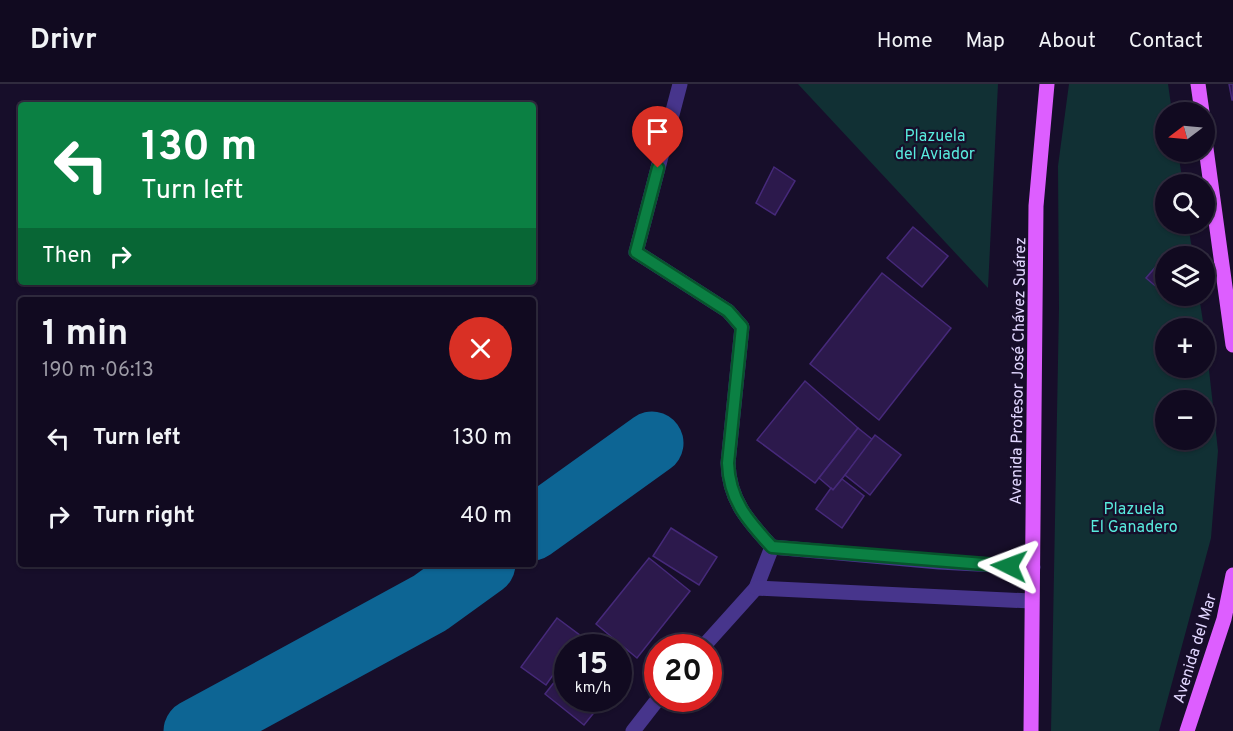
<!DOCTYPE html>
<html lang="en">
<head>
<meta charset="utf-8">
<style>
  body { margin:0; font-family:Overpass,sans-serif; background:#1e182d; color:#f1f3f6; height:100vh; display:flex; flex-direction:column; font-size:22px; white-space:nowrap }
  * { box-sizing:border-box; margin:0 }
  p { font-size:20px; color:#9c9aa5 }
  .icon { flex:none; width:33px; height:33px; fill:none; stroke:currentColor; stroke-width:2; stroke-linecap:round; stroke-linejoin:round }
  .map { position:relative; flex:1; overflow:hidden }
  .sheet { position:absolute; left:18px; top:213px; width:518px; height:270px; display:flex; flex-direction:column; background:#110a20; border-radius:6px; box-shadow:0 2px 4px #0004,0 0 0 2px #302b3e }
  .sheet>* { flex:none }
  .top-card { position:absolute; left:18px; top:18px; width:518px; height:183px; border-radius:6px; box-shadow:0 2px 4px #0004,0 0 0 2px #302b3e; background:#0b8043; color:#fff; overflow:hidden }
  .needle { width:39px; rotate:254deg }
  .fabs { position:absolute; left:1155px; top:18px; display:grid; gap:12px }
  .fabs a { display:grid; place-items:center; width:60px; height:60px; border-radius:50%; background:#110a20; box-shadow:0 2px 4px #0004,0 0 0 2px #302b3e; font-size:30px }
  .speed { position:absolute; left:554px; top:550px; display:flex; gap:12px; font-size:30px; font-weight:700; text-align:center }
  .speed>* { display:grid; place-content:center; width:78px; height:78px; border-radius:50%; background:#110a20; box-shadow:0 2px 4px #0004,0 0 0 2px #302b3e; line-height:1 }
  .speed small { font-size:15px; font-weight:400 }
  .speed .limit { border:9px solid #d22; background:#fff; color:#111 }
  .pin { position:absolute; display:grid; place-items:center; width:51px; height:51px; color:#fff; margin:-62px -26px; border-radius:50% 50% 50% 0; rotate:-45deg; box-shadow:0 0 6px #0007 }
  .pin .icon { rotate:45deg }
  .me { position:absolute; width:66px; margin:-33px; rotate:273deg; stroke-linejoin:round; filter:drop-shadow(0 0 4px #0008) }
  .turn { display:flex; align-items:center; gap:21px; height:126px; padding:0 24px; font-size:27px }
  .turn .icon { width:78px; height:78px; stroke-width:2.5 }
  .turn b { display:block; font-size:42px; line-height:51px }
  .then { display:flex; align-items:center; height:57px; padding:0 24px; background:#0003; gap:12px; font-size:22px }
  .round { display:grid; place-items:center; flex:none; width:63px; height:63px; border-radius:32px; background:#1e182d }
  .headline { display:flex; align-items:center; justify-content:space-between; height:102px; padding:0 24px }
  h1 { font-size:36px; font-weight:700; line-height:45px }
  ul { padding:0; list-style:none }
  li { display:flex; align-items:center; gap:18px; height:78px; padding:0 24px }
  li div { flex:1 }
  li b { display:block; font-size:22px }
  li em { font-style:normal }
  header { display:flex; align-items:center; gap:36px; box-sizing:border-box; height:84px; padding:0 30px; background:#110a20; border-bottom:2px solid #302b3e }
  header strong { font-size:28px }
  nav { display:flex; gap:33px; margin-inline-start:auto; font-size:21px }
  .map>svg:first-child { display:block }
</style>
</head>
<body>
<header>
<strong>Drivr</strong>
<nav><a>Home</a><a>Map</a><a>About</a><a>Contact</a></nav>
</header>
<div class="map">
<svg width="1233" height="647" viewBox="0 0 1233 647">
  <rect width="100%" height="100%" fill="#170e2a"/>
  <g fill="#113034" fill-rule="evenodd">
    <path d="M798 0H998L988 204Z"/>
    <path d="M1069 0H1168L1172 28H1166V68H1178L1183 100H1166V140H1188L1193 172H1166V212H1199L1204 244H1166V284H1204L1205 249 1206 259 1218 367 1211 454 1159 647H1051L1059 224 1058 82ZM1166 316H1204V356H1166Z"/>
  </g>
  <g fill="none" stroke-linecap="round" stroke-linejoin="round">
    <g stroke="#0d6594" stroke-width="63">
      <path d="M532 445 652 359"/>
      <path d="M195 647 430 519 484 480"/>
    </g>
  </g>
  <g fill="#2c194c" stroke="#46297a" stroke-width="1.5">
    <path d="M1229 0H1233V16H1232Z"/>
    <path d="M774 83 795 97 775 131 756 119Z"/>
    <path d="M913 143 948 172 922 203 887 174Z"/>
    <path d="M1165 172 1166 173V211L1146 194Z"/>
    <path d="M882 189 951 244 879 336 810 280Z"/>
    <path d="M805 297 858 344 815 399 757 356Z"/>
    <path d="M858 344 873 356 833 406 819 394Z"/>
    <path d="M875 351 901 371 870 411 845 391Z"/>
    <path d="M842 395 864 412 842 444 816 425 831 404 833 406Z"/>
    <path d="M671 444 717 473 699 501 653 472Z"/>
    <path d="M649 474 690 507 637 574 596 540Z"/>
    <path d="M557 534 581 552 572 564H567V571L546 601 521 583Z"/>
    <path d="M591 551 608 564H581Z"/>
    <path d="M618 572 631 581 618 598Z"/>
    <path d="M567 582V615H605L584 641 545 610Z"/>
  </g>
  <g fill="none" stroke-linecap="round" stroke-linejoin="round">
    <g stroke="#47358c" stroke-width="15">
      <path d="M680 0 636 168 728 227 742 243 728 379C729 416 748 437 772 463L756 504 702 564"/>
      <path d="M772 463 939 478 1033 483"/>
      <path d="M756 504 1031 517"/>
      <path d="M633 647 658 615"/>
    </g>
    <g stroke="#dd5eff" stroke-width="15">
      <path d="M1198 0 1202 28"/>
      <path d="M1204 50 1233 261"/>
      <path d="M1031 647 1036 122 1047 0"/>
      <path d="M1187 647 1224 535 1233 491"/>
    </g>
  </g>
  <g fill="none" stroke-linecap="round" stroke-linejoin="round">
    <defs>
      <path id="route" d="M658 84 636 168 728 227 742 243 728 379C729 416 748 437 772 463L1009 482"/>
    </defs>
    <use href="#route" stroke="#07532c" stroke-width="15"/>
    <use href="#route" stroke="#0b8043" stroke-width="10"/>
  </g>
  <g text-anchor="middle" stroke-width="4.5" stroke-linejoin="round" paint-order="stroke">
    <g font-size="16" fill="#58eadd" stroke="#170e2a">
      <text x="935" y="57">Plazuela<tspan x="935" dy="18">del Aviador</tspan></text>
      <text x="1134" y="430">Plazuela<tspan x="1134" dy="18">El Ganadero</tspan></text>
    </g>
    <g font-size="16" fill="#e2d7ff" stroke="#170e2a">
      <text transform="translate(1017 287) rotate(-89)" y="6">Avenida Profesor José Chávez Suárez</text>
      <text transform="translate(1194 564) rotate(-73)" y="6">Avenida del Mar</text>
    </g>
  </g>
</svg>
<div class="fabs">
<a><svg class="needle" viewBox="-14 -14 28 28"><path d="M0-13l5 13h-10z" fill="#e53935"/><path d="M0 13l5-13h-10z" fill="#9c9aa5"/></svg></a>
<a><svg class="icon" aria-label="search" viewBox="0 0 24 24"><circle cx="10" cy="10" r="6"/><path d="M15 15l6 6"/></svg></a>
<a><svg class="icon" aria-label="layers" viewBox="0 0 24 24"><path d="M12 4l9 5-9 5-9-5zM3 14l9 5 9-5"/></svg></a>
<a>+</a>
<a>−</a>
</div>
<div class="speed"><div>15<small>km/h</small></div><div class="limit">20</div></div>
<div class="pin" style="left:658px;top:84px;background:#d93025"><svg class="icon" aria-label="arrive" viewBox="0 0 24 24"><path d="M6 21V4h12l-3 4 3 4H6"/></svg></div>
<svg class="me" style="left:1009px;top:482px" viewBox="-20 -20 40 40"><path d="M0-17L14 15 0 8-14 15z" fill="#0b8043" stroke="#fff" stroke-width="4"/></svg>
<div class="top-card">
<div class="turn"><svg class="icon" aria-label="left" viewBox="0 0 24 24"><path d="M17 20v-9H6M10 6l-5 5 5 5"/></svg><div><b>130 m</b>Turn left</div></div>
<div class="then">Then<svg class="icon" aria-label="right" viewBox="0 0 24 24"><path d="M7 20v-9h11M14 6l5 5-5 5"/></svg></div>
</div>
<section class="sheet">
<div class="headline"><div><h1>1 min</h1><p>190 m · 06:13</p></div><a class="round" style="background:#d93025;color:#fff"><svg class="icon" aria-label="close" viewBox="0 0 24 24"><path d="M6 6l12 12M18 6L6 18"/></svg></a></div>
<ul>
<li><svg class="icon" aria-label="left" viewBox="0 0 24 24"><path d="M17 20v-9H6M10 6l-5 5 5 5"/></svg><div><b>Turn left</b></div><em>130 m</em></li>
<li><svg class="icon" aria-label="right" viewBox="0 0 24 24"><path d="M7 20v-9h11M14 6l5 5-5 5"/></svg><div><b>Turn right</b></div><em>40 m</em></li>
</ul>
</section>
</div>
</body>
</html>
